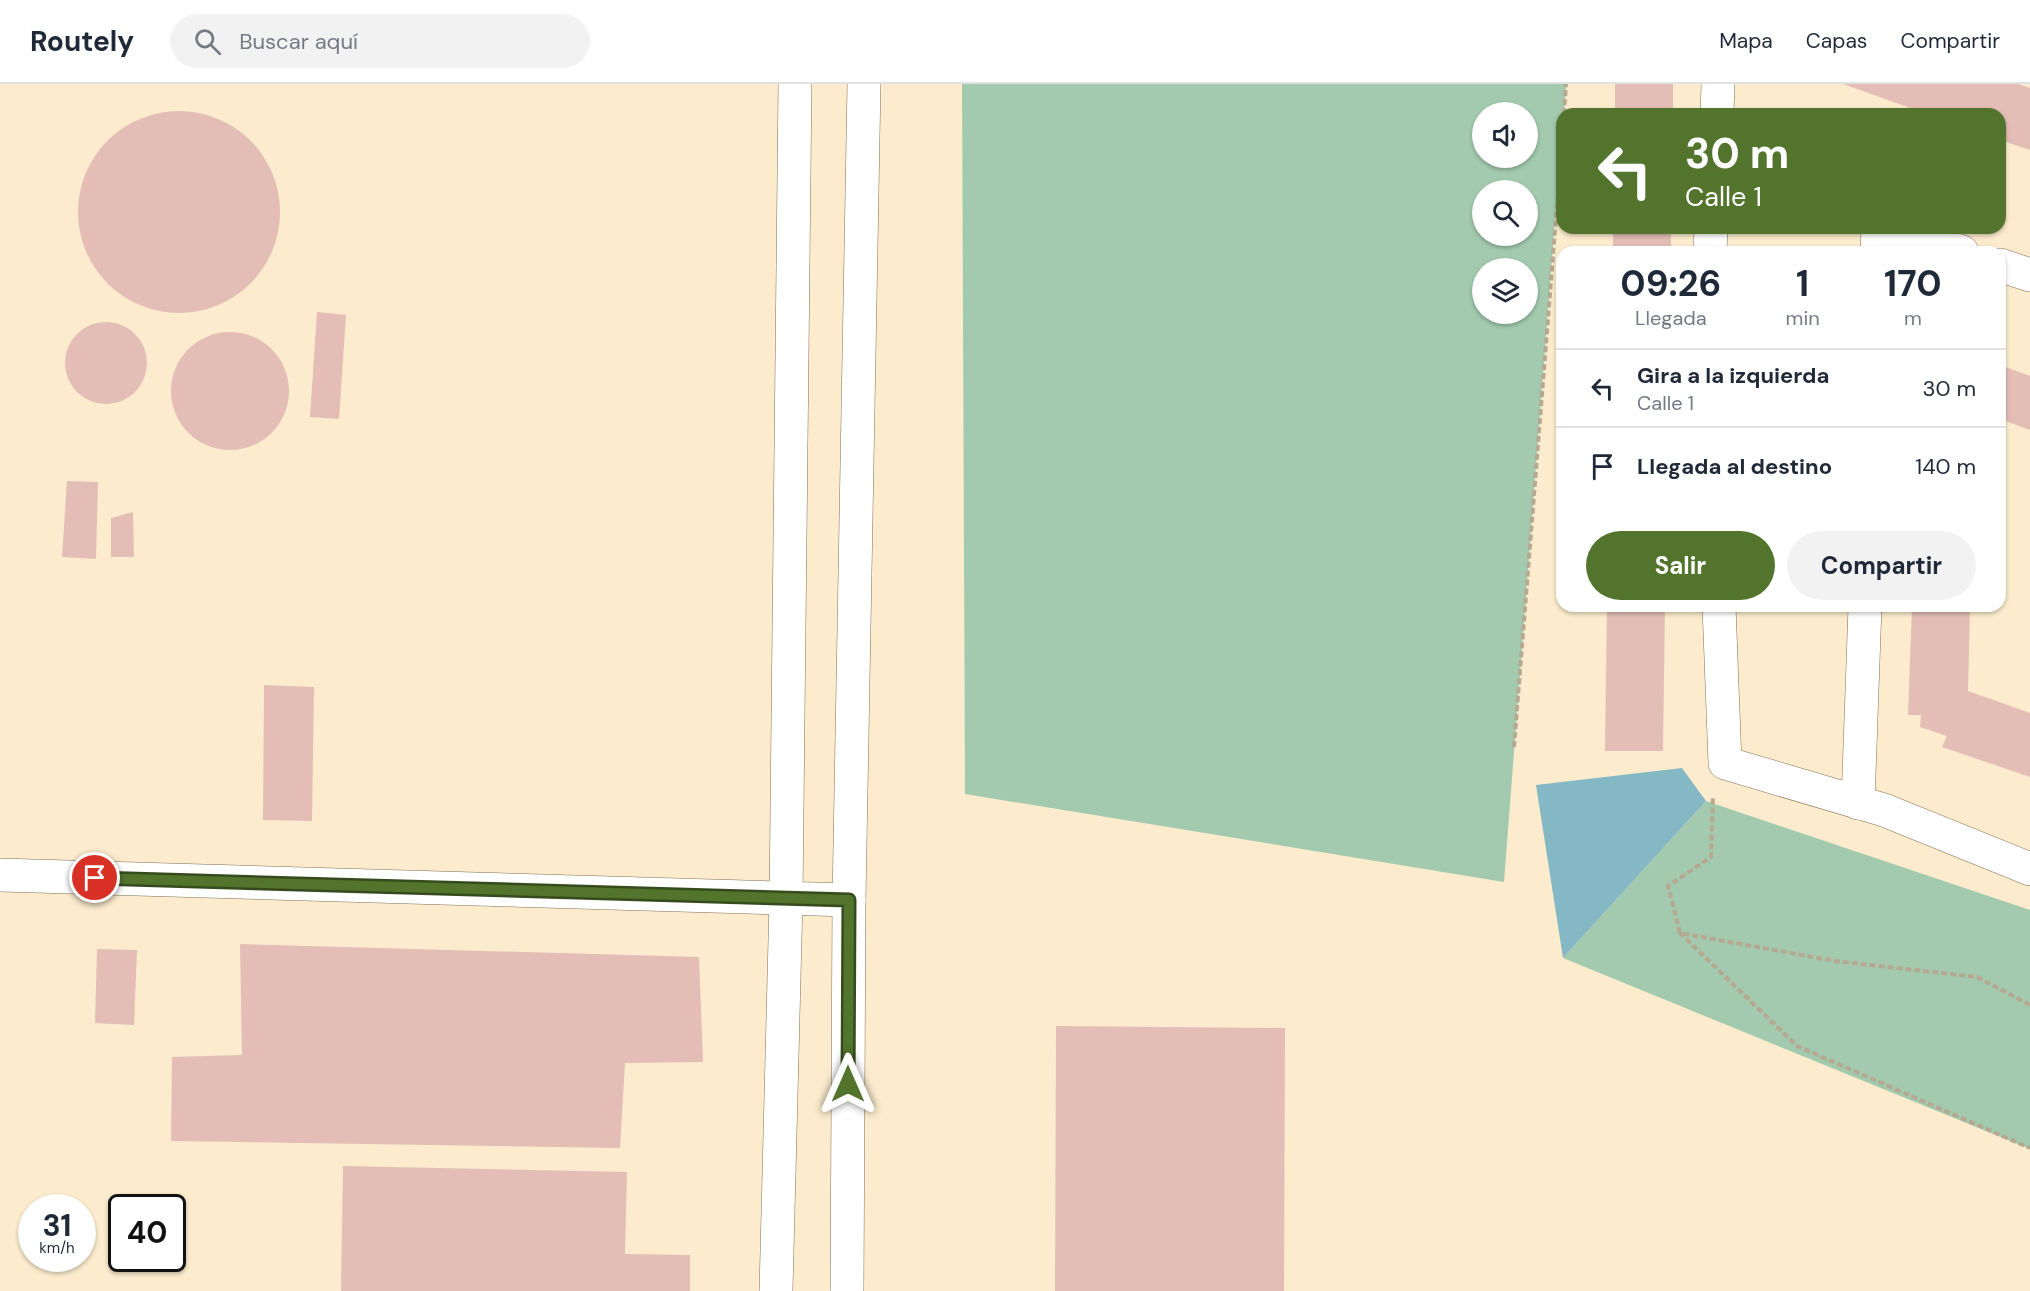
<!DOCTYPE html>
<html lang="es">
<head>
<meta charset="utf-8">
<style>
  body { margin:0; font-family:"DM Sans",sans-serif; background:#f2f2f3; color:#1f2937; height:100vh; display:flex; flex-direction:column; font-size:22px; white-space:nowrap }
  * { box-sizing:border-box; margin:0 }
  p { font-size:20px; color:#747a83 }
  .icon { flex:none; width:33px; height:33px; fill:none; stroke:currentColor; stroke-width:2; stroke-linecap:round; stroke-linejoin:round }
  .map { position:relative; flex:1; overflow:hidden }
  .sheet { position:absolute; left:1556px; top:162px; width:450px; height:366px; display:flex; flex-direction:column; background:#fff; border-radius:18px; box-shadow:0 2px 4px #0004 }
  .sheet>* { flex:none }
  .banner { position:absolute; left:1556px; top:24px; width:450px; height:126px; border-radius:18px; box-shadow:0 2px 4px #0004; background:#53742c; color:#fff; overflow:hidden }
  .buttons { position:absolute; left:1472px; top:18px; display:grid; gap:12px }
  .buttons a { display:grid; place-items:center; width:66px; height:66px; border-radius:50%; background:#fff; box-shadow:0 2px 4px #0004; font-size:30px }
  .speed { position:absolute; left:18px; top:1110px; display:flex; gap:12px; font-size:30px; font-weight:700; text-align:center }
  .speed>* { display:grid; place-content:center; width:78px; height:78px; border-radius:50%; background:#fff; box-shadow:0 2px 4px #0004; line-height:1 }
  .speed small { font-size:15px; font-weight:400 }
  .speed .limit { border:3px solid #111; border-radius:9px; background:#fff; color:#111 }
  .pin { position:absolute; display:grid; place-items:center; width:51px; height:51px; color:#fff; margin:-26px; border:3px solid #fff; border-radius:50%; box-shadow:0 2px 6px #0007 }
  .me { position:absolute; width:66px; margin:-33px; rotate:0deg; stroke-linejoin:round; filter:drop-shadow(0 0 4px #0008) }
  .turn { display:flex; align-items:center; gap:21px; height:126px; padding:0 30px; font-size:27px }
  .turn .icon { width:78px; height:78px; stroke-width:2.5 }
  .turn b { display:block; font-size:42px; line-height:51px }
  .eta { display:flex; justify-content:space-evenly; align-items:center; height:102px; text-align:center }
  .eta b { font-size:36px; font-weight:700; line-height:42px }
  .button { display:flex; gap:12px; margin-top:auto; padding:12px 30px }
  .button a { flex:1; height:69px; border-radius:36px; background:#53742c; color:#fff; font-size:24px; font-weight:700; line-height:69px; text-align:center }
  .button a+a { background:#f2f2f3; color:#1f2937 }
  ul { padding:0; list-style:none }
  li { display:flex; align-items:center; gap:18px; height:78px; padding:0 30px; border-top:2px solid #e0e1e3 }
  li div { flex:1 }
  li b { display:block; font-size:22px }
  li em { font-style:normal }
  header { display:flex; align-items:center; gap:36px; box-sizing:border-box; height:84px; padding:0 30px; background:#fff; border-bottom:2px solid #e0e1e3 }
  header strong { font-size:28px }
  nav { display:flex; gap:33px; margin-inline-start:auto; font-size:21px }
  .search { width:420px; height:54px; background:#f2f2f3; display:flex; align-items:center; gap:15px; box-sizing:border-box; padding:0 21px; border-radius:33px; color:#747a83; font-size:22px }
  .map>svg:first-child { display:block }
</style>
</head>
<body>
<header>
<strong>Routely</strong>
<div class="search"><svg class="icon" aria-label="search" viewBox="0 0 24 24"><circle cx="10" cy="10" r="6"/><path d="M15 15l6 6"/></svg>Buscar aquí</div>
<nav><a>Mapa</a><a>Capas</a><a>Compartir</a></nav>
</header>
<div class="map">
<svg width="2030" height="1207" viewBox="0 0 2030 1207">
  <rect width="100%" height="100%" fill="#fceccd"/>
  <g fill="#a3caaf" fill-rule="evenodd">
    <path d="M962 0H1566L1564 30H1562L1561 58 1504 798 965 710ZM1482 28H1527V74H1482ZM1482 106H1527V152H1482ZM1482 184H1527V230H1482Z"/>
    <path d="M1706 717 2030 826V1065L1563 874Z"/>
  </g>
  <path fill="#85b8c5" d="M1682 684 1706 717 1563 874 1536 701Z"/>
  <g fill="#e3bdb6">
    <rect x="1615" y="0" width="58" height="30"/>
    <path d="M1843 0H2018L2030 4V66L2000 56V30H1927Z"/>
    <circle cx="179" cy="128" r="101"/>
    <rect x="1613" y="144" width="58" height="24"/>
    <path d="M317 228 346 231 339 335 310 333Z"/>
    <circle cx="106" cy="279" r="41"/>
    <circle cx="230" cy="307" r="59"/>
    <path d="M2000 281 2030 292V346L2000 335Z"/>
    <path d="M67 397 98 398 96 475 62 473Z"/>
    <path d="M133 428 134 473H111V434Z"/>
    <path d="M1607 522H1665L1663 667H1605Z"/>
    <path d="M1912 522H1970L1968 607 2030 629V693L1942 663 1947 652 1920 643 1921 631H1908Z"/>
    <path d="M264 601 314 603 312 737 263 736Z"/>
    <path d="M240 860 699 873 703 978 625 979 620 1064 171 1057 172 973 242 971Z"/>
    <path d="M97 865 137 866 134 941 95 939Z"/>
    <path d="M1056 942 1285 944 1284 1207H1055Z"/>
    <path d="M343 1082 627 1088 625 1170 690 1171V1207H341Z"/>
  </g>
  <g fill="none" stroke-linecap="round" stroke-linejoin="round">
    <defs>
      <g id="minor">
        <path d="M1717 30 1718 0"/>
        <path d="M1890 144 1962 168"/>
        <path d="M1710 168 1711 144"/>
        <path d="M1877 168 1878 144"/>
        <path d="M2000 181 2030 191"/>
        <path d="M1719 522 1725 679 1884 726 2030 785"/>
        <path d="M1858 719 1865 522"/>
        <path d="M0 791 849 816"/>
        <path d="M776 1207 786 816 795 0"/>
        <path d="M847 1207 849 816 864 0"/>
      </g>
    </defs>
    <use href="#minor" stroke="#807155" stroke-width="34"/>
    <g stroke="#b5a991" stroke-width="4" stroke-dasharray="6 3" stroke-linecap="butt">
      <path d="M1564 30 1566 0"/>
      <path d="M1514 663 1562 58"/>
      <path d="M1680 849 1668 802 1711 773 1713 712"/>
      <path d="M2030 921 1977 893 1835 877 1680 849 1797 962 2030 1064"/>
    </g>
    <use href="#minor" stroke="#fff" stroke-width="33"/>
  </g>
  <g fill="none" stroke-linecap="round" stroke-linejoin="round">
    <defs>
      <path id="route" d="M95 794 849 816 848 1000"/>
    </defs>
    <use href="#route" stroke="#364b1d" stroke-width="15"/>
    <use href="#route" stroke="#53742c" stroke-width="10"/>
  </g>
</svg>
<div class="buttons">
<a><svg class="icon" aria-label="sound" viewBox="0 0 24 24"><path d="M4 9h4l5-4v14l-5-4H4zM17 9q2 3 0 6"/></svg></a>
<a><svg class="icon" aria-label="search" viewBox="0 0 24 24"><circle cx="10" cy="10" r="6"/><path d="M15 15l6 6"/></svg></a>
<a><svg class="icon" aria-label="layers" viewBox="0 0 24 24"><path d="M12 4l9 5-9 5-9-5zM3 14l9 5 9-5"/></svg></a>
</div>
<div class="speed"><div>31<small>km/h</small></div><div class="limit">40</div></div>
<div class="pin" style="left:95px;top:794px;background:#d93025"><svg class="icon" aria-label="arrive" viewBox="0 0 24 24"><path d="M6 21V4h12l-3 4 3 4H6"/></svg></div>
<svg class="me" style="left:848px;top:1000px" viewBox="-20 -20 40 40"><path d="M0-17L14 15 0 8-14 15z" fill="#53742c" stroke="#fff" stroke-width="4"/></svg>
<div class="banner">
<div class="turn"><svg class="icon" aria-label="left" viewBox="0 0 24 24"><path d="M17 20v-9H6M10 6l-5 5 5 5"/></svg><div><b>30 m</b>Calle 1</div></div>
</div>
<section class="sheet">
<div class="eta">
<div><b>09:26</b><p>Llegada</p></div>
<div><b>1</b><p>min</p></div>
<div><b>170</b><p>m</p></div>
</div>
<ul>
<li><svg class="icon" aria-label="left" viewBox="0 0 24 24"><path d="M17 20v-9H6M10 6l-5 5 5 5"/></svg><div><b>Gira a la izquierda</b><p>Calle 1</p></div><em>30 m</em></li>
<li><svg class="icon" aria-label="arrive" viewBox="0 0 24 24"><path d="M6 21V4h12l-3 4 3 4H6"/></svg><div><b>Llegada al destino</b></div><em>140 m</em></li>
</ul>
<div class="button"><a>Salir</a><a>Compartir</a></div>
</section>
</div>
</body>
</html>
